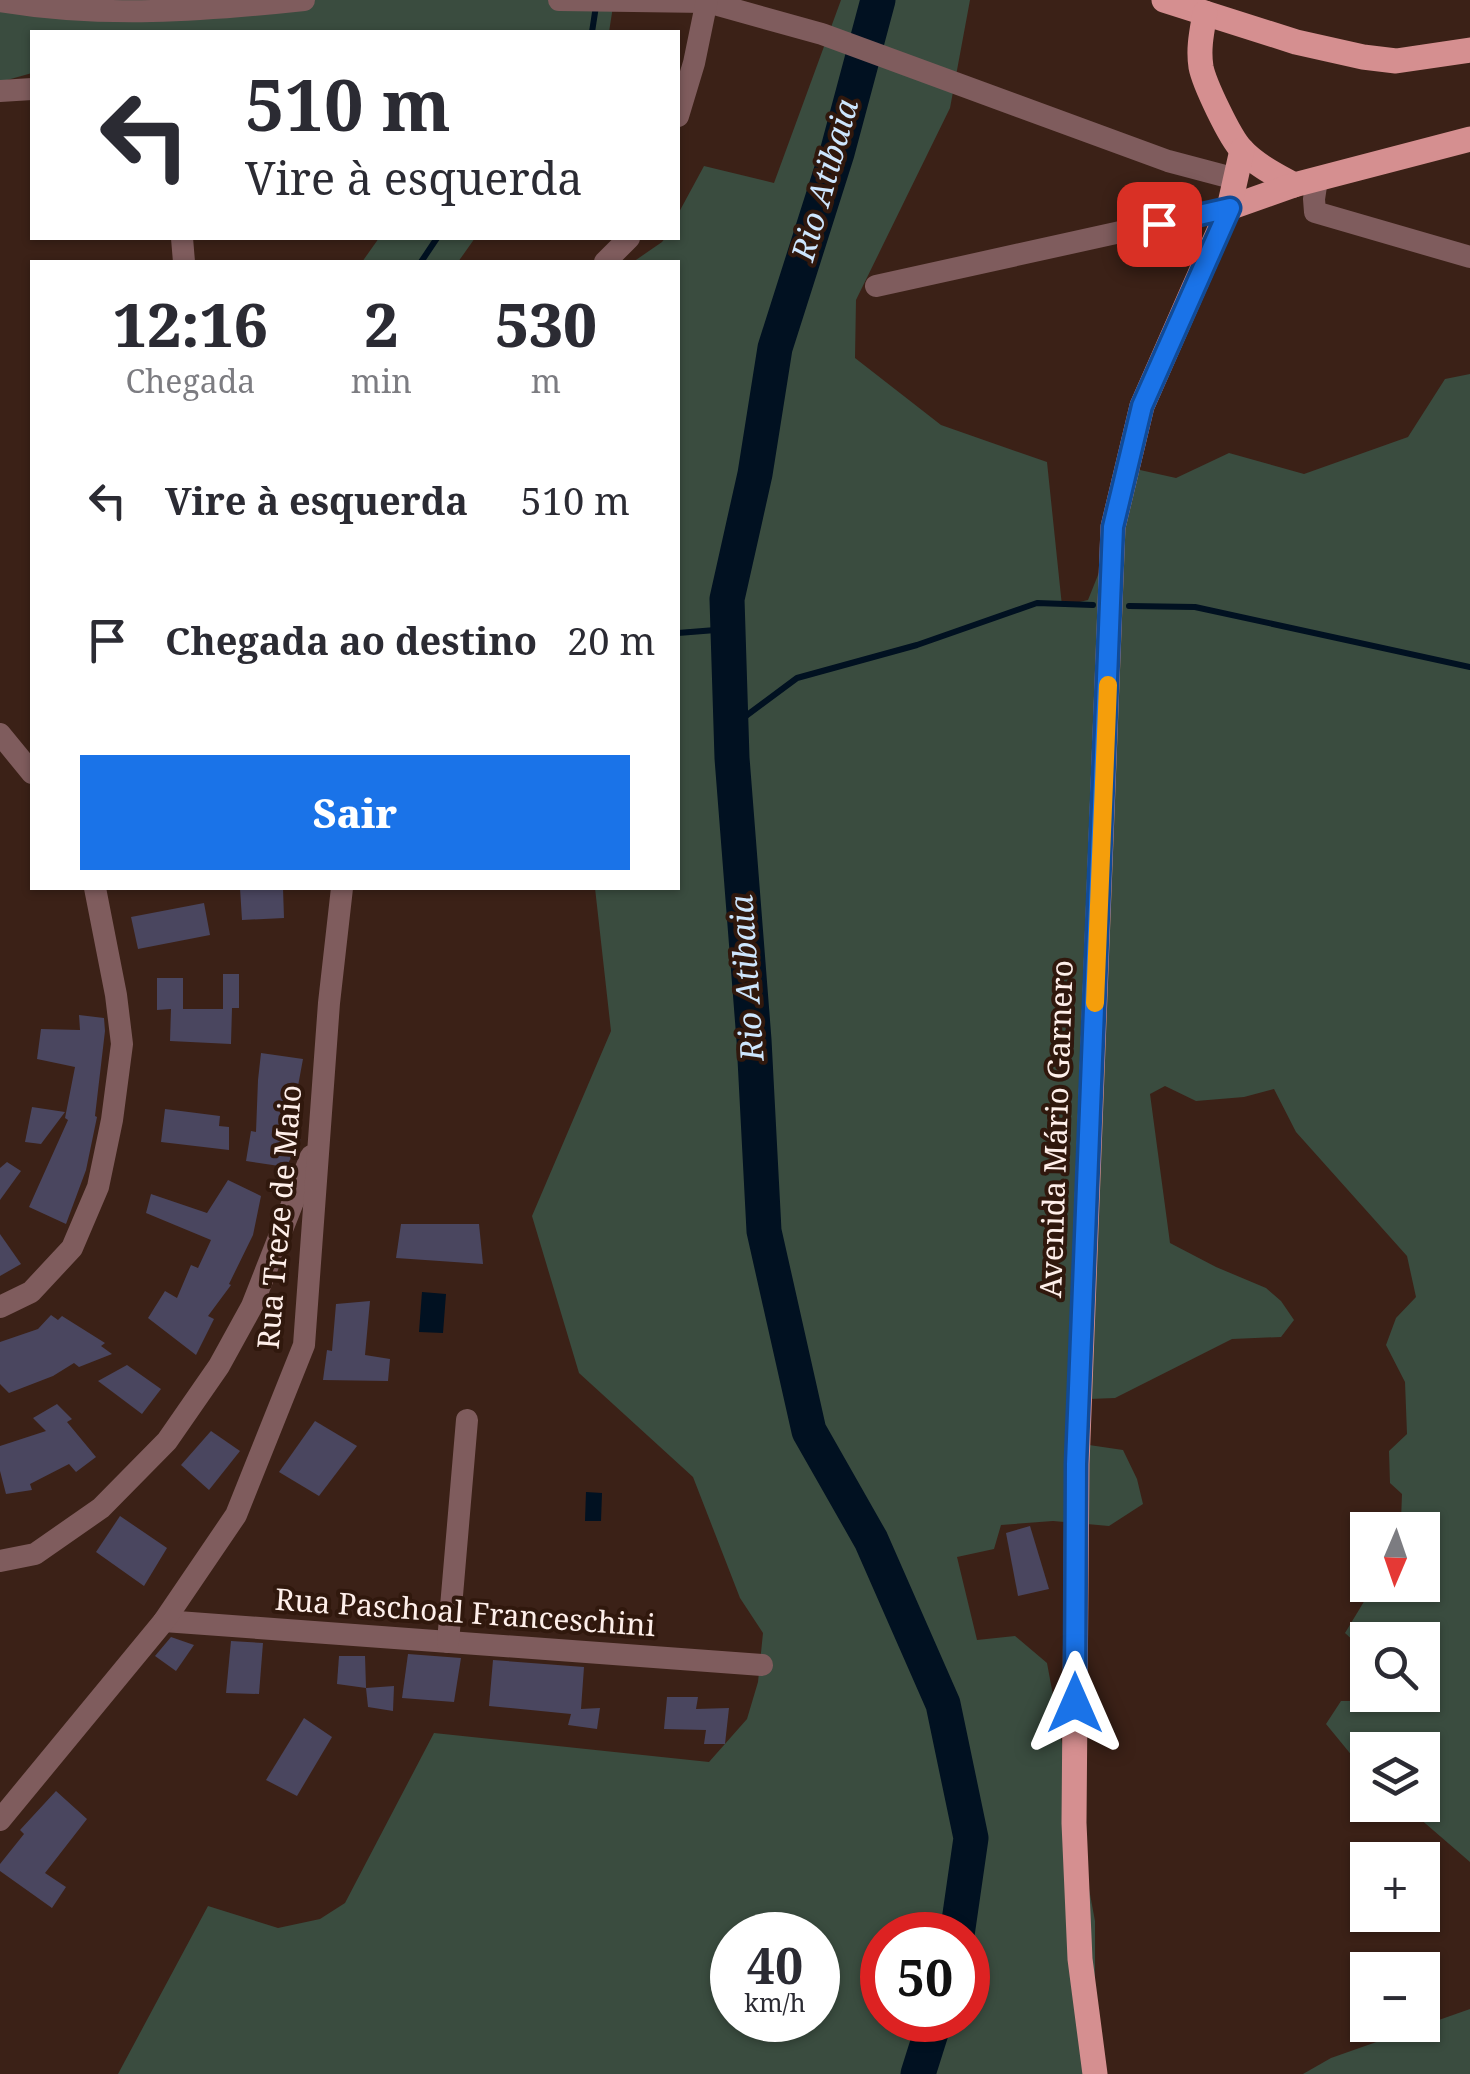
<!DOCTYPE html>
<html lang="pt">
<head>
<meta charset="utf-8">
<style>
  body { margin:0; font-family:"Noto Serif",serif; background:#f7f7f7; color:#2b2b33; height:100vh; display:flex; flex-direction:column; font-size:38px; white-space:nowrap }
  * { box-sizing:border-box; margin:0 }
  p { font-size:32px; color:#7c7c81 }
  .icon { flex:none; width:55px; height:55px; fill:none; stroke:currentColor; stroke-width:2; stroke-linecap:round; stroke-linejoin:round }
  .map { position:relative; flex:1; overflow:hidden }
  .side { position:absolute; left:30px; top:260px; width:650px; height:630px; display:flex; flex-direction:column; background:#fff; border-radius:0px; box-shadow:0 2px 8px #0004 }
  .side>* { flex:none }
  .top-card { position:absolute; left:30px; top:30px; width:650px; height:210px; border-radius:0px; box-shadow:0 2px 8px #0004; background:#fff; color:#2b2b33; overflow:hidden }
  .needle { width:65px; rotate:182deg }
  .tools { position:absolute; left:1350px; top:1512px; display:grid; gap:20px }
  .tools a { display:grid; place-items:center; width:90px; height:90px; border-radius:0px; background:#fff; box-shadow:0 2px 8px #0004; font-size:50px }
  .speed { position:absolute; left:710px; top:1912px; display:flex; gap:20px; font-size:50px; font-weight:700; text-align:center }
  .speed>* { display:grid; place-content:center; width:130px; height:130px; border-radius:50%; background:#fff; box-shadow:0 2px 8px #0004; line-height:1 }
  .speed small { font-size:25px; font-weight:400 }
  .speed .limit { border:15px solid #d22; background:#fff; color:#111 }
  .pin { position:absolute; display:grid; place-items:center; width:85px; height:85px; color:#fff; margin:-42px; border-radius:20px; box-shadow:0 5px 15px #0006 }
  .me { position:absolute; width:110px; margin:-55px; rotate:0deg; stroke-linejoin:round; filter:drop-shadow(0 0 8px #0008) }
  .turn { display:flex; align-items:center; gap:35px; height:210px; padding:0 50px; font-size:45px }
  .turn .icon { width:130px; height:130px; stroke-width:2.5 }
  .turn b { display:block; font-size:70px; line-height:85px }
  .eta { display:flex; justify-content:space-evenly; align-items:center; height:170px; text-align:center }
  .eta b { font-size:60px; font-weight:800; line-height:70px }
  .action { display:flex; gap:20px; margin-top:auto; padding:20px 50px }
  .action a { flex:1; height:115px; border-radius:0px; background:#1a73e8; color:#fff; font-size:40px; font-weight:800; line-height:115px; text-align:center }
  ul { padding:0; list-style:none }
  li { display:flex; align-items:center; gap:30px; height:140px; padding:0 50px }
  li div { flex:1 }
  li b { display:block; font-size:38px }
  li em { font-style:normal }
  .map>svg:first-child { display:block }
</style>
</head>
<body>
<div class="map">
<svg width="1470" height="2074" viewBox="0 0 1470 2074">
  <rect width="100%" height="100%" fill="#3b2117"/>
  <g fill="#3a4c3f" fill-rule="evenodd">
    <path d="M0 0H614L609 32H313L312 31 294 32H32V73L0 82Z"/>
    <path d="M841 0H970L950 108 856 300 855 358 941 425 1047 462 1062 606 1088 600 1140 470 1176 478 1229 453 1304 474 1408 437 1445 379 1470 374V1862L1404 1805H1422V1750H1368L1367 1774 1326 1724 1341 1701H1363L1367 1687 1368 1695H1422V1640H1368L1367 1653 1345 1633 1374 1585H1422L1423 1567 1431 1531 1401 1520 1402 1494 1390 1483 1389 1451 1407 1434 1405 1382 1386 1345 1396 1318 1416 1297 1407 1256 1296 1132 1274 1089 1244 1097 1196 1101 1165 1086 1150 1094 1170 1243 1216 1267 1266 1288 1281 1301 1294 1320 1281 1337 1232 1339 1115 1398 1089 1399V1445L1123 1450 1137 1479 1143 1504 1109 1526 1053 1521 1001 1525 994 1549 957 1557 977 1640 1015 1636 1047 1663 1095 1921V2074H118L208 1906 278 1928 320 1919 345 1903 434 1733 709 1762 747 1719 758 1682 763 1633 740 1598 693 1477 579 1373 532 1216 611 1031 595 888H678V262H633L662 242 665 238H678V214L704 166 774 183ZM732 1935H818V2020H732ZM882 1935H968V2020H882Z"/>
    <path d="M379 238H475L458 262H362Z"/>
    <path d="M1470 2009V2074H1303L1331 2058Z"/>
  </g>
  <g fill="#011121">
    <path d="M422 1292 446 1294 443 1333 419 1332Z"/>
    <path d="M586 1492 602 1493 601 1521H585Z"/>
  </g>
  <g fill="none" stroke-linecap="round" stroke-linejoin="round">
    <g stroke="#011121" stroke-width="6">
      <path d="M592 32 596 6"/>
      <path d="M421 262 437 238"/>
      <path d="M1129 606 1195 607 1470 667"/>
      <path d="M678 633 728 629"/>
      <path d="M731 727 797 678 917 645 1037 603 1093 605"/>
    </g>
    <g stroke="#011121" stroke-width="35">
      <path d="M878 0 837 153 775 348 755 474 727 599 732 758 754 1040 764 1231 809 1431 871 1540 943 1704 971 1838 957 1935"/>
      <path d="M918 2074 935 2020"/>
    </g>
  </g>
  <g fill="#4a465f">
    <path d="M240 888H283L284 918 242 920Z"/>
    <path d="M204 903 210 935 138 949 131 917Z"/>
    <path d="M223 974H239V1008H232L231 1044 170 1041 171 1009 157 1010V978H183V1009H223Z"/>
    <path d="M79 1015 104 1018 105 1031 95 1116 97 1117 86 1170 66 1224 29 1207 68 1120 65 1118 75 1067 37 1059 41 1029 80 1030Z"/>
    <path d="M261 1053 303 1059 298 1086 296 1138 301 1139 286 1167 246 1161 251 1131 256 1132 258 1080Z"/>
    <path d="M32 1107 65 1112 41 1144 25 1142Z"/>
    <path d="M165 1109 220 1116 219 1126 229 1127V1150L161 1142Z"/>
    <path d="M7 1162 21 1171 0 1200V1168Z"/>
    <path d="M228 1180 261 1196 253 1235 229 1284 231 1285 208 1316 214 1319 196 1355 148 1318 165 1291 177 1298 191 1265 198 1268 211 1240 146 1213 151 1194 207 1213Z"/>
    <path d="M401 1224H479L483 1264 396 1258Z"/>
    <path d="M0 1234 21 1264 0 1276Z"/>
    <path d="M370 1301 365 1355 390 1359 388 1381 323 1380 327 1350 332 1351 336 1304Z"/>
    <path d="M51 1315 58 1320 62 1316 105 1343 101 1346 112 1354 79 1367 74 1363 53 1376 9 1393 0 1384V1342L38 1329Z"/>
    <path d="M127 1365 161 1389 142 1414 98 1381Z"/>
    <path d="M57 1404 72 1419 67 1422 96 1457 76 1472 69 1464 30 1484 32 1490 6 1494 0 1471V1446L46 1431 33 1418Z"/>
    <path d="M315 1421 357 1446 319 1496 279 1472Z"/>
    <path d="M211 1431 240 1451 209 1490 181 1465Z"/>
    <path d="M120 1516 167 1548 144 1586 96 1552Z"/>
    <path d="M1030 1526 1049 1589 1018 1596 1006 1533Z"/>
    <path d="M171 1637 194 1645 176 1671 155 1656Z"/>
    <path d="M231 1641 263 1643 259 1694 226 1693Z"/>
    <path d="M408 1654 461 1658 454 1702 402 1698Z"/>
    <path d="M339 1656H365L366 1688 337 1684Z"/>
    <path d="M493 1660 584 1667 581 1709 600 1708 597 1729 568 1725 571 1714 489 1706Z"/>
    <path d="M394 1686 393 1711 368 1707 366 1688Z"/>
    <path d="M667 1697H698L696 1709 729 1708 725 1744H704L706 1730 664 1729Z"/>
    <path d="M304 1718 332 1737 297 1796 266 1780Z"/>
    <path d="M56 1791 87 1819 45 1873 66 1887 52 1908 0 1871V1864L24 1834 20 1830Z"/>
  </g>
  <g fill="none" stroke-linecap="round" stroke-linejoin="round">
    <g stroke="#7f5c5d" stroke-width="22">
      <path d="M559 0 707 2 822 34 1168 161 1236 179"/>
      <path d="M0 1C102 18 202 11 304 0"/>
      <path d="M0 91 32 89"/>
      <path d="M678 116 694 63 707 0"/>
      <path d="M1317 179 1314 199 1315 212 1470 257"/>
      <path d="M182 238 184 262"/>
      <path d="M605 262 629 238"/>
      <path d="M876 286 1229 208"/>
      <path d="M0 734 32 773"/>
      <path d="M0 1307 31 1292 72 1248 98 1187 112 1120 122 1044 116 995 95 888"/>
      <path d="M0 1561 35 1554 101 1508 167 1441 219 1366 252 1306 311 1156"/>
      <path d="M164 1621 762 1665"/>
      <path d="M448 1642 467 1420"/>
      <path d="M0 1820 164 1621 236 1515 304 1345 329 1003 342 888"/>
    </g>
    <g stroke="#d58f90" stroke-width="25">
      <path d="M1164 0 1296 42 1363 57 1396 61 1470 50"/>
      <path d="M1205 13C1202 31 1198 48 1201 67 1204 83 1230 138 1242 150 1256 165 1276 175 1294 185"/>
      <path d="M1229 208 1294 185 1470 139"/>
      <path d="M1095 2074 1080 1959 1074 1823 1077 1464 1113 527 1142 406 1229 208 1242 150"/>
    </g>
  </g>
  <g fill="none" stroke-linecap="round" stroke-linejoin="round">
    <defs>
      <path id="route" d="M1075 1703 1076 1464 1113 527 1142 406 1230 208 1159 224"/>
    </defs>
    <use href="#route" stroke="#114b97" stroke-width="25"/>
    <use href="#route" stroke="#1a73e8" stroke-width="18"/>
    <path stroke="#f59e0b" stroke-width="18" d="M1095 1003 1108 685"/>
  </g>
  <g text-anchor="middle" stroke-width="8" stroke-linejoin="round" paint-order="stroke">
    <g font-size="30" fill="#feefea" stroke="#30180d">
      <text transform="translate(1057 1129) rotate(-88)" y="10">Avenida Mário Garnero</text>
      <text transform="translate(280 1217) rotate(-85)" y="10">Rua Treze de Maio</text>
      <text transform="translate(465 1613) rotate(4)" y="10">Rua Paschoal Franceschini</text>
    </g>
    <g font-size="32" font-style="italic" fill="#cde6fe" stroke="#30180d">
      <text transform="translate(825 180) rotate(-74)" y="11">Rio Atibaia</text>
      <text transform="translate(747 978) rotate(-94)" y="11">Rio Atibaia</text>
    </g>
  </g>
</svg>
<div class="tools">
<a><svg class="needle" viewBox="-14 -14 28 28"><path d="M0-13l5 13h-10z" fill="#e53935"/><path d="M0 13l5-13h-10z" fill="#7c7c81"/></svg></a>
<a><svg class="icon" aria-label="search" viewBox="0 0 24 24"><circle cx="10" cy="10" r="6"/><path d="M15 15l6 6"/></svg></a>
<a><svg class="icon" aria-label="layers" viewBox="0 0 24 24"><path d="M12 4l9 5-9 5-9-5zM3 14l9 5 9-5"/></svg></a>
<a>+</a>
<a>−</a>
</div>
<div class="speed"><div>40<small>km/h</small></div><div class="limit">50</div></div>
<div class="pin" style="left:1159px;top:224px;background:#d93025"><svg class="icon" aria-label="arrive" viewBox="0 0 24 24"><path d="M6 21V4h12l-3 4 3 4H6"/></svg></div>
<svg class="me" style="left:1075px;top:1703px" viewBox="-20 -20 40 40"><path d="M0-17L14 15 0 8-14 15z" fill="#1a73e8" stroke="#fff" stroke-width="4"/></svg>
<div class="top-card">
<div class="turn"><svg class="icon" aria-label="left" viewBox="0 0 24 24"><path d="M17 20v-9H6M10 6l-5 5 5 5"/></svg><div><b>510 m</b>Vire à esquerda</div></div>
</div>
<section class="side">
<div class="eta">
<div><b>12:16</b><p>Chegada</p></div>
<div><b>2</b><p>min</p></div>
<div><b>530</b><p>m</p></div>
</div>
<ul>
<li><svg class="icon" aria-label="left" viewBox="0 0 24 24"><path d="M17 20v-9H6M10 6l-5 5 5 5"/></svg><div><b>Vire à esquerda</b></div><em>510 m</em></li>
<li><svg class="icon" aria-label="arrive" viewBox="0 0 24 24"><path d="M6 21V4h12l-3 4 3 4H6"/></svg><div><b>Chegada ao destino</b></div><em>20 m</em></li>
</ul>
<div class="action"><a>Sair</a></div>
</section>
</div>
</body>
</html>
